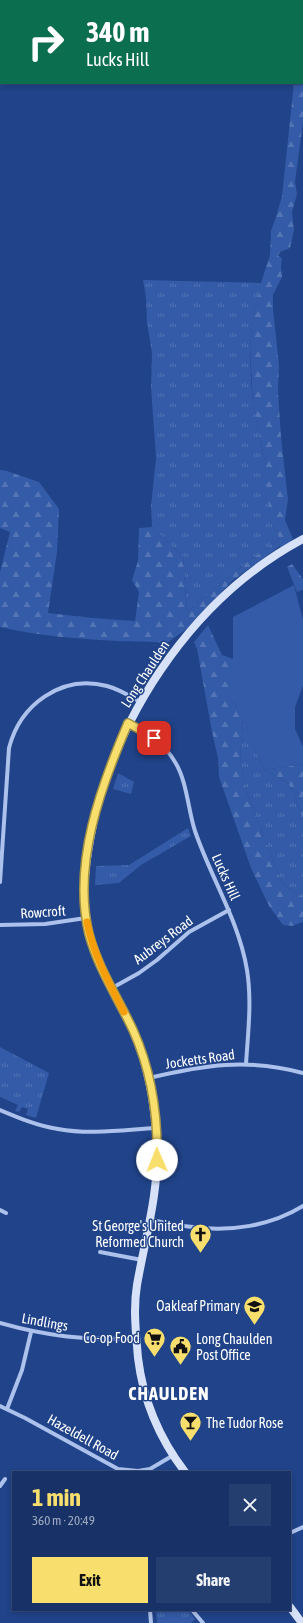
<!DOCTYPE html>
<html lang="en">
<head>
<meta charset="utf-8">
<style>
  body { margin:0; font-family:"Asap Condensed",sans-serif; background:#253e70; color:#f1f3f6; height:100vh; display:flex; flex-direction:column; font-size:15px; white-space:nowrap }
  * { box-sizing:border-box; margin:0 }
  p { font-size:13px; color:#9faac0 }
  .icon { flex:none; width:22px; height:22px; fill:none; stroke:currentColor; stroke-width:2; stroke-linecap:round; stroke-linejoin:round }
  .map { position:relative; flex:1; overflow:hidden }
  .side { position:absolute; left:12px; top:1471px; width:279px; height:140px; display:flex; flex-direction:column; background:#183267; border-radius:0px; box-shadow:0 2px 6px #0003,0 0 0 1px #364d7b }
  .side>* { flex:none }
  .top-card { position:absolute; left:0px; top:0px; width:303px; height:84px; box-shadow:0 2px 6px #0003,0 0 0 1px #364d7b; background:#0b6e4f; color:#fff; overflow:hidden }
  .pin { position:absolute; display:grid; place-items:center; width:34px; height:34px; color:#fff; margin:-17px; border-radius:8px; box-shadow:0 2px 6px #0006 }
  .me { position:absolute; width:44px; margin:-22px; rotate:359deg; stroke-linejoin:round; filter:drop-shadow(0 0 3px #0008) }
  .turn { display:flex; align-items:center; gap:14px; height:84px; padding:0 20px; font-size:18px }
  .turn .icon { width:52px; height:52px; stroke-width:2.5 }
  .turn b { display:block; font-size:28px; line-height:34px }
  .round { display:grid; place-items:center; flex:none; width:42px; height:42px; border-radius:0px; background:#253e70 }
  .head { display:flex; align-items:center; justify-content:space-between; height:68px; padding:0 20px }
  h1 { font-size:24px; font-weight:700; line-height:30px; color:#f8df6d }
  .cta { display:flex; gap:8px; margin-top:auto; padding:8px 20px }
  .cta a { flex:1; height:46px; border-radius:0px; background:#f8df6d; color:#111; font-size:16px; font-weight:700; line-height:46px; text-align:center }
  .cta a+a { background:#253e70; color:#f1f3f6 }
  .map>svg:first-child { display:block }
</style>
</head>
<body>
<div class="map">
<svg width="303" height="1623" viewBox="0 0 303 1623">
  <defs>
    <pattern id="grass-tufts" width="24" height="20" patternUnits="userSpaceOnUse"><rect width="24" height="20" fill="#345ba7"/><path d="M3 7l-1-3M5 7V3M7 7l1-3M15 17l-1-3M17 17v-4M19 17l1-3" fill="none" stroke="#5274b4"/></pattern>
    <pattern id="forest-firs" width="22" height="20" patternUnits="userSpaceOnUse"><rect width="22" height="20" fill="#345ba7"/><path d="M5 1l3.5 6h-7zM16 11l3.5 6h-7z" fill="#5274b4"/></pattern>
  </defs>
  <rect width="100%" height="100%" fill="#204389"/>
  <g fill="url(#grass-tufts)">
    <path d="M143 280 261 283 252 326 250 348 251 378 253 405 265 461 272 525 278 534 279 540C246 561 217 586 187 612L183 557 152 527 151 506 156 458 151 387 152 353 147 323 146 297Z"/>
    <path d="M243 721 264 770 288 783 295 796 303 820V896L290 890 281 881 248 796 240 760Z"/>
    <path d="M118 773 134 782 131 794 113 789Z"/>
    <path d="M188 828 191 836 141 865 119 883 95 885 96 866 129 865Z"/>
    <path d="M0 1047 49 1073 36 1118 26 1115 28 1109 22 1107 19 1112 15 1111 18 1105 0 1097Z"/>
    <path d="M156 1610H188L195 1619 191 1623H157Z"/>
  </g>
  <g fill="url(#forest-firs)">
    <path d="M293 0H303V122L295 182 297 194 292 212 294 230 290 248 280 252 278 256 282 258 281 267 282 277 273 295V309L279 365 278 392 281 437 288 500 285 520 293 539 281 548 280 546 232 581 195 621 184 631 167 643C150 641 134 642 118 641 79 639 38 636 0 627V572L10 532 0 528V470L7 471 39 482 59 509 57 552 48 613 93 618 135 621 139 592 132 580 138 561 139 528 152 527 183 557 187 612C217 586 246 561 279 540L278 534 272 525 269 508 265 461 253 405 250 348 252 326 260 286 270 255 271 231 275 220 282 196 294 83H302V1Z"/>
    <path d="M292 564 303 579V590L297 592 287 567Z"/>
    <path d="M208 625 222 655 233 659V699L243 721 240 760 248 796 281 881 290 890 303 896V922L292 926 283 925 269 906 251 868 219 777 218 758 212 732 197 649 194 642Z"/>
    <path d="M303 764V820L295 796 288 783 264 770Z"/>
  </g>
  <path fill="#345ba7" d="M294 585 303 620V686L295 707V729L303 747V764L264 770 233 699V617Z"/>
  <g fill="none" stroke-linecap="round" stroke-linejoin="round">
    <g stroke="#acc1eb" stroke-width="4">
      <path d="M129 724C148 733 164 743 175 762 187 781 188 810 195 831 211 878 239 921 247 970 252 1001 248 1033 246 1064"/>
      <path d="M0 882 9 748C20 705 61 674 107 686 119 689 130 696 140 702"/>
      <path d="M0 925 45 924 86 918"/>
      <path d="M112 988 139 973 157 960 189 932 229 910"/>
      <path d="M149 1078C204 1065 247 1058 303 1073"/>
      <path d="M0 1110C19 1118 38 1126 58 1129 90 1135 123 1130 156 1128"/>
      <path d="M0 1210 6 1213"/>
      <path d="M150 1220C164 1222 178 1226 193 1227 230 1232 271 1226 303 1206"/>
      <path d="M100 1252 142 1260"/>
      <path d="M0 1323C46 1336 87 1341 135 1338"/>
      <path d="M0 1406 25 1418 118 1469 138 1471 150 1469 172 1456"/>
      <path d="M7 1409 22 1370 31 1332"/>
      <path d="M0 1486 5 1479"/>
      <path d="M290 1533 303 1527"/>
      <path d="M150 1610 151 1623"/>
      <path d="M192 1610 203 1623"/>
    </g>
    <g stroke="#d7e2f8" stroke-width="8">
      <path d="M185 1472C159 1438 143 1399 138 1358 136 1333 133 1309 137 1285 145 1239 159 1192 157 1145 155 1106 149 1065 132 1029 117 997 97 967 89 933 80 896 86 857 94 820 122 705 198 595 303 539"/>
      <path d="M290 1607 302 1623"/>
    </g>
  </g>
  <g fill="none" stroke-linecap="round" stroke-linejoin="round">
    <defs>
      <path id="route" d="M154 738 128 723C101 786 72 864 89 934 98 968 118 998 133 1030 151 1070 158 1117 157 1160"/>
    </defs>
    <use href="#route" stroke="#a19147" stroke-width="10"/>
    <use href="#route" stroke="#f8df6d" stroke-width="7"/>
    <path stroke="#f59e0b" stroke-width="7" d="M87 922C93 954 109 983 124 1012"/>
  </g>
  <defs>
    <symbol id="church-pin" viewBox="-11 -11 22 30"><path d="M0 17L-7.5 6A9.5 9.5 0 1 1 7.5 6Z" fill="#f8df6d" stroke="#204389"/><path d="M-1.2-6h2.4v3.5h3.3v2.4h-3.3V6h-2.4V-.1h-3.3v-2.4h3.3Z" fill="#111"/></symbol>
    <symbol id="school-pin" viewBox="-11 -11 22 30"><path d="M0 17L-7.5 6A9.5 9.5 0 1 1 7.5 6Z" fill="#f8df6d" stroke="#204389"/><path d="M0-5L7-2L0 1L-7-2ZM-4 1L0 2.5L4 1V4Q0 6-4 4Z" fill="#111"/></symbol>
    <symbol id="supermarket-pin" viewBox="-11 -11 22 30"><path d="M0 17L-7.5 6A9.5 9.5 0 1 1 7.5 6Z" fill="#f8df6d" stroke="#204389"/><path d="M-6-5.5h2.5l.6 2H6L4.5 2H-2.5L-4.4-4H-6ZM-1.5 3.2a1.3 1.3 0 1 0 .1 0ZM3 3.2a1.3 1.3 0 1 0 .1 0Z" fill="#111"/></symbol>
    <symbol id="civic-pin" viewBox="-11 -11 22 30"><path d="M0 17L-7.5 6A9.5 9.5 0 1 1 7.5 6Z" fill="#f8df6d" stroke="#204389"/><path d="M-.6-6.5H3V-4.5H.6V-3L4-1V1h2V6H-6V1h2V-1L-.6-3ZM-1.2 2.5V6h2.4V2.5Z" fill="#111"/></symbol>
    <symbol id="bar-pin" viewBox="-11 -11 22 30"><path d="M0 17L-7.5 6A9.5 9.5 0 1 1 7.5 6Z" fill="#f8df6d" stroke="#204389"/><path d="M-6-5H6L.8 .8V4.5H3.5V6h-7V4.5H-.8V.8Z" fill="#111"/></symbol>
  </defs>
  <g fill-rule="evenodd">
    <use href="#church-pin" x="188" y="1222" width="25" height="34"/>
    <use href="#school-pin" x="242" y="1294" width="25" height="34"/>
    <use href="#supermarket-pin" x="142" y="1326" width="25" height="34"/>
    <use href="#civic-pin" x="168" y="1334" width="25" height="34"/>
    <use href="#bar-pin" x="178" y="1410" width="25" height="34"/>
  </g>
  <g text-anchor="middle" stroke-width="3" stroke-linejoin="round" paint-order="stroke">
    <g font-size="14" fill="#fff" stroke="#204389">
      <text transform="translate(145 674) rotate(-57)" y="5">Long Chaulden</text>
      <text transform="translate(226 877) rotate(66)" y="5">Lucks Hill</text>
      <text transform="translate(43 912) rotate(-4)" y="5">Rowcroft</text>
      <text transform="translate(163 940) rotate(-37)" y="5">Aubreys Road</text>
      <text transform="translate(200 1059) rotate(-8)" y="5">Jocketts Road</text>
      <text transform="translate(45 1322) rotate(10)" y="5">Lindlings</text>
      <text transform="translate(83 1437) rotate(29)" y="5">Hazeldell Road</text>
    </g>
    <g font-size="14" fill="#fff" stroke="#204389" text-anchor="end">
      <text x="184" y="1231">St George's United<tspan x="184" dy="16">Reformed Church</tspan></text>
      <text x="240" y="1311">Oakleaf Primary</text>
      <text x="140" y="1343">Co-op Food</text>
      <text x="196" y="1344" text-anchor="start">Long Chaulden<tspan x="196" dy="16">Post Office</tspan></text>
      <text x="206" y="1428" text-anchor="start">The Tudor Rose</text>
    </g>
    <g font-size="18" font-weight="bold" letter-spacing="1" fill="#fff" stroke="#204389">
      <text x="169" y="1400">CHAULDEN</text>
    </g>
  </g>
</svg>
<div class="pin" style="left:154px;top:738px;background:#d93025"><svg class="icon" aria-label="arrive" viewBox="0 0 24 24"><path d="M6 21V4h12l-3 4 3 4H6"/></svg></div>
<svg class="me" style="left:157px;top:1160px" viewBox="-20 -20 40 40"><circle r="19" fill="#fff"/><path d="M0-13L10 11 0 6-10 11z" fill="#f8df6d"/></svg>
<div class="top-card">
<div class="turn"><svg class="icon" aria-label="right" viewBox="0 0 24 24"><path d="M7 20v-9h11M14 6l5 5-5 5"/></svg><div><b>340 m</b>Lucks Hill</div></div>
</div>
<section class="side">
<div class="head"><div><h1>1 min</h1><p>360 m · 20:49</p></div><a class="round"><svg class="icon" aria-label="close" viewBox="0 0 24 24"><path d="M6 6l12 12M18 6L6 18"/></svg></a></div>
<div class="cta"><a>Exit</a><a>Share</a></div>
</section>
</div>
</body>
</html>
